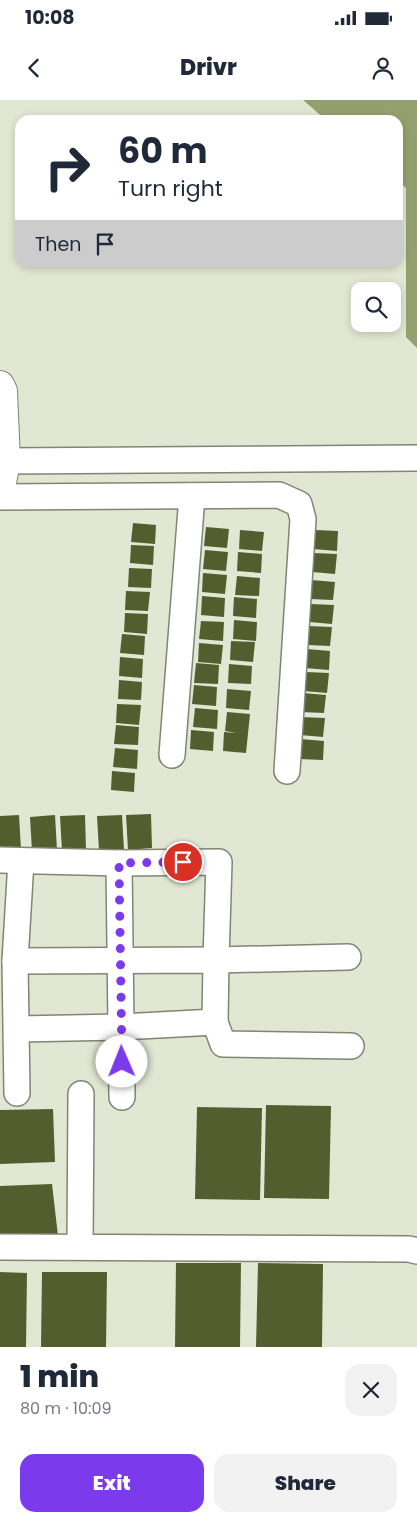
<!DOCTYPE html>
<html lang="en">
<head>
<meta charset="utf-8">
<style>
  body { margin:0; font-family:Poppins,sans-serif; background:#f2f2f3; color:#1f2937; height:100vh; display:flex; flex-direction:column; font-size:19px; white-space:nowrap }
  * { box-sizing:border-box; margin:0 }
  p { font-size:16px; color:#747a83 }
  .icon { flex:none; width:28px; height:28px; fill:none; stroke:currentColor; stroke-width:2; stroke-linecap:round; stroke-linejoin:round }
  .map { position:relative; height:1247px; overflow:hidden }
  .sheet { display:flex; flex-direction:column; background:#fff; flex:1 }
  .sheet>* { flex:none }
  .banner { position:absolute; left:15px; top:15px; width:388px; height:152px; border-radius:15px; box-shadow:0 2px 8px #0003; background:#fff; color:#1f2937; overflow:hidden }
  .buttons { position:absolute; left:351px; top:182px; display:grid; gap:10px }
  .buttons a { display:grid; place-items:center; width:50px; height:50px; border-radius:10px; background:#fff; box-shadow:0 2px 8px #0003; font-size:25px }
  .pin { position:absolute; display:grid; place-items:center; width:42px; height:42px; color:#fff; margin:-21px; border:2px solid #fff; border-radius:50%; box-shadow:0 1px 5px #0007 }
  .me { position:absolute; width:55px; margin:-28px; rotate:359deg; stroke-linejoin:round; filter:drop-shadow(0 0 4px #0008) }
  .turn { display:flex; align-items:center; gap:18px; height:105px; padding:0 20px; font-size:22px }
  .turn .icon { width:65px; height:65px; stroke-width:2.5 }
  .turn b { display:block; font-size:35px; line-height:42px }
  .then { display:flex; align-items:center; height:48px; padding:0 20px; background:#0003; gap:10px; font-size:19px }
  .round { display:grid; place-items:center; flex:none; width:52px; height:52px; border-radius:15px; background:#f2f2f3 }
  .head { display:flex; align-items:center; justify-content:space-between; height:85px; padding:0 20px }
  h1 { font-size:30px; font-weight:800; line-height:38px }
  .action { display:flex; gap:10px; margin-top:auto; padding:10px 20px }
  .action a { flex:1; height:58px; border-radius:15px; background:#7c3aed; color:#fff; font-size:20px; font-weight:800; line-height:58px; text-align:center }
  .action a+a { background:#f2f2f3; color:#1f2937 }
  .status { display:flex; justify-content:space-between; align-items:center; height:35px; padding:0 25px; background:#fff; direction:ltr }
  .status svg { height:14px; fill:currentColor }
  header { display:flex; justify-content:space-between; align-items:center; height:65px; padding:0 20px; background:#fff; font-size:22px; font-weight:800 }
  .map>svg:first-child { display:block }
</style>
</head>
<body>
<div class="status"><b>10:08</b><svg viewBox="0 0 49 12"><path d="M0 12V9h3v3zM5 12V6h3v6zM10 12V3h3v9zM15 12V0h3v12zM26 1h20v11H26zM47 4h2v5h-2z"/></svg></div>
<header><svg class="icon" aria-label="back" viewBox="0 0 24 24"><path d="M15 5l-7 7 7 7"/></svg>Drivr<svg class="icon" aria-label="person" viewBox="0 0 24 24"><circle cx="12" cy="8" r="4"/><path d="M4 21q1-7 8-7t8 7"/></svg></header>
<div class="map">
<svg width="417" height="1247" viewBox="0 0 417 1247">
  <rect width="100%" height="100%" fill="#e2e7d4"/>
  <path fill="#94a16f" d="M303 0H417V248L406 237V88L398 81V20H326Z"/>
  <g fill="#535e2f">
    <path d="M133 423 156 425 155 444 131 442Z"/>
    <path d="M206 427 229 429 227 448 204 446Z"/>
    <path d="M240 430 264 432 262 451 239 449Z"/>
    <path d="M315 430 338 431 337 451 313 449Z"/>
    <path d="M131 445 154 446 153 465 130 463Z"/>
    <path d="M205 450 228 452 226 471 203 469Z"/>
    <path d="M238 452 262 454 261 473 237 471Z"/>
    <path d="M313 453 337 454 335 474 312 472Z"/>
    <path d="M129 468 152 469 151 488 128 487Z"/>
    <path d="M203 473 227 475 225 494 202 492Z"/>
    <path d="M237 476 260 478 259 496 235 495Z"/>
    <path d="M311 480 335 482 333 500 310 499Z"/>
    <path d="M126 491 150 492 148 511 125 510Z"/>
    <path d="M202 496 225 498 224 517 201 515Z"/>
    <path d="M234 497 257 499 256 518 233 516Z"/>
    <path d="M311 504 334 505 332 524 309 522Z"/>
    <path d="M125 513 148 514 147 534 124 532Z"/>
    <path d="M234 520 257 522 256 541 233 539Z"/>
    <path d="M201 521 224 522 223 541 199 539Z"/>
    <path d="M308 526 332 527 330 546 307 545Z"/>
    <path d="M122 534 145 536 144 555 120 553Z"/>
    <path d="M231 541 255 542 253 562 230 560Z"/>
    <path d="M199 543 223 545 221 564 198 562Z"/>
    <path d="M307 549 330 551 329 570 305 568Z"/>
    <path d="M120 557 143 559 142 578 119 576Z"/>
    <path d="M196 563 219 565 218 584 194 583Z"/>
    <path d="M229 564 252 566 251 584 228 583Z"/>
    <path d="M306 572 329 573 327 593 304 591Z"/>
    <path d="M119 580 142 582 141 600 118 599Z"/>
    <path d="M194 585 217 587 216 606 192 604Z"/>
    <path d="M227 589 251 591 249 610 226 608Z"/>
    <path d="M303 593 326 595 324 613 301 612Z"/>
    <path d="M117 604 141 605 139 625 116 623Z"/>
    <path d="M195 608 218 610 217 629 193 627Z"/>
    <path d="M227 612 250 614 246 653 223 651 224 632 237 633 225 631Z"/>
    <path d="M301 617 325 618 323 637 300 635Z"/>
    <path d="M116 625 139 627 138 645 114 644Z"/>
    <path d="M191 630 214 632 213 651 190 649Z"/>
    <path d="M301 639 324 641 323 660 299 659Z"/>
    <path d="M115 648 138 650 137 669 113 667Z"/>
    <path d="M112 671 135 673 134 692 111 690Z"/>
    <path d="M151 714 152 748 128 750 126 715Z"/>
    <path d="M19 715 21 750 0 751V716Z"/>
    <path d="M55 715 57 750 32 751 30 717Z"/>
    <path d="M85 715 86 750 62 751 60 716Z"/>
    <path d="M122 715 124 750 99 751 97 716Z"/>
    <path d="M266 1005 331 1006 329 1099 264 1098Z"/>
    <path d="M197 1007 262 1008 260 1100 195 1099Z"/>
    <path d="M53 1009 55 1062 0 1064V1010Z"/>
    <path d="M52 1084 58 1136 0 1138V1086Z"/>
    <path d="M176 1163H241L240 1247H175Z"/>
    <path d="M258 1163 323 1164 322 1247H256Z"/>
    <path d="M0 1172 27 1173 26 1247H0Z"/>
    <path d="M42 1172H107L106 1247H41Z"/>
  </g>
  <g fill="none" stroke-linecap="round" stroke-linejoin="round">
    <defs>
      <g id="minor">
        <path d="M6 361 417 358"/>
        <path d="M0 397 279 395 299 404 303 419 287 671"/>
        <path d="M172 655 192 396"/>
        <path d="M0 760 119 763 121 927 215 922 223 944 351 946"/>
        <path d="M119 763 219 762 216 860 348 857"/>
        <path d="M15 861 216 860 215 922"/>
        <path d="M18 929 121 927 122 997"/>
        <path d="M17 993 15 861 21 761"/>
        <path d="M80 1146 81 994"/>
        <path d="M0 1147 409 1149 417 1151"/>
      </g>
      <path id="tertiary" d="M0 285 3 291 6 361 0 394"/>
    </defs>
    <use href="#minor" stroke="#808574" stroke-width="28"/>
    <use href="#tertiary" stroke="#808574" stroke-width="30"/>
    <use href="#minor" stroke="#fff" stroke-width="25"/>
    <use href="#tertiary" stroke="#fff" stroke-width="28"/>
  </g>
  <g fill="none" stroke-linecap="round" stroke-linejoin="round">
    <path stroke="#7c3aed" stroke-width="9" stroke-dasharray="0 16.2" d="M122 962 119 763 183 762"/>
  </g>
</svg>
<div class="buttons">
<a><svg class="icon" aria-label="search" viewBox="0 0 24 24"><circle cx="10" cy="10" r="6"/><path d="M15 15l6 6"/></svg></a>
</div>
<div class="pin" style="left:183px;top:762px;background:#d93025"><svg class="icon" aria-label="arrive" viewBox="0 0 24 24"><path d="M6 21V4h12l-3 4 3 4H6"/></svg></div>
<svg class="me" style="left:122px;top:962px" viewBox="-20 -20 40 40"><circle r="19" fill="#fff"/><path d="M0-13L10 11 0 6-10 11z" fill="#7c3aed"/></svg>
<div class="banner">
<div class="turn"><svg class="icon" aria-label="right" viewBox="0 0 24 24"><path d="M7 20v-9h11M14 6l5 5-5 5"/></svg><div><b>60 m</b>Turn right</div></div>
<div class="then">Then<svg class="icon" aria-label="arrive" viewBox="0 0 24 24"><path d="M6 21V4h12l-3 4 3 4H6"/></svg></div>
</div>
</div>
<section class="sheet">
<div class="head"><div><h1>1 min</h1><p>80 m · 10:09</p></div><a class="round"><svg class="icon" aria-label="close" viewBox="0 0 24 24"><path d="M6 6l12 12M18 6L6 18"/></svg></a></div>
<div class="action"><a>Exit</a><a>Share</a></div>
</section>
</body>
</html>
